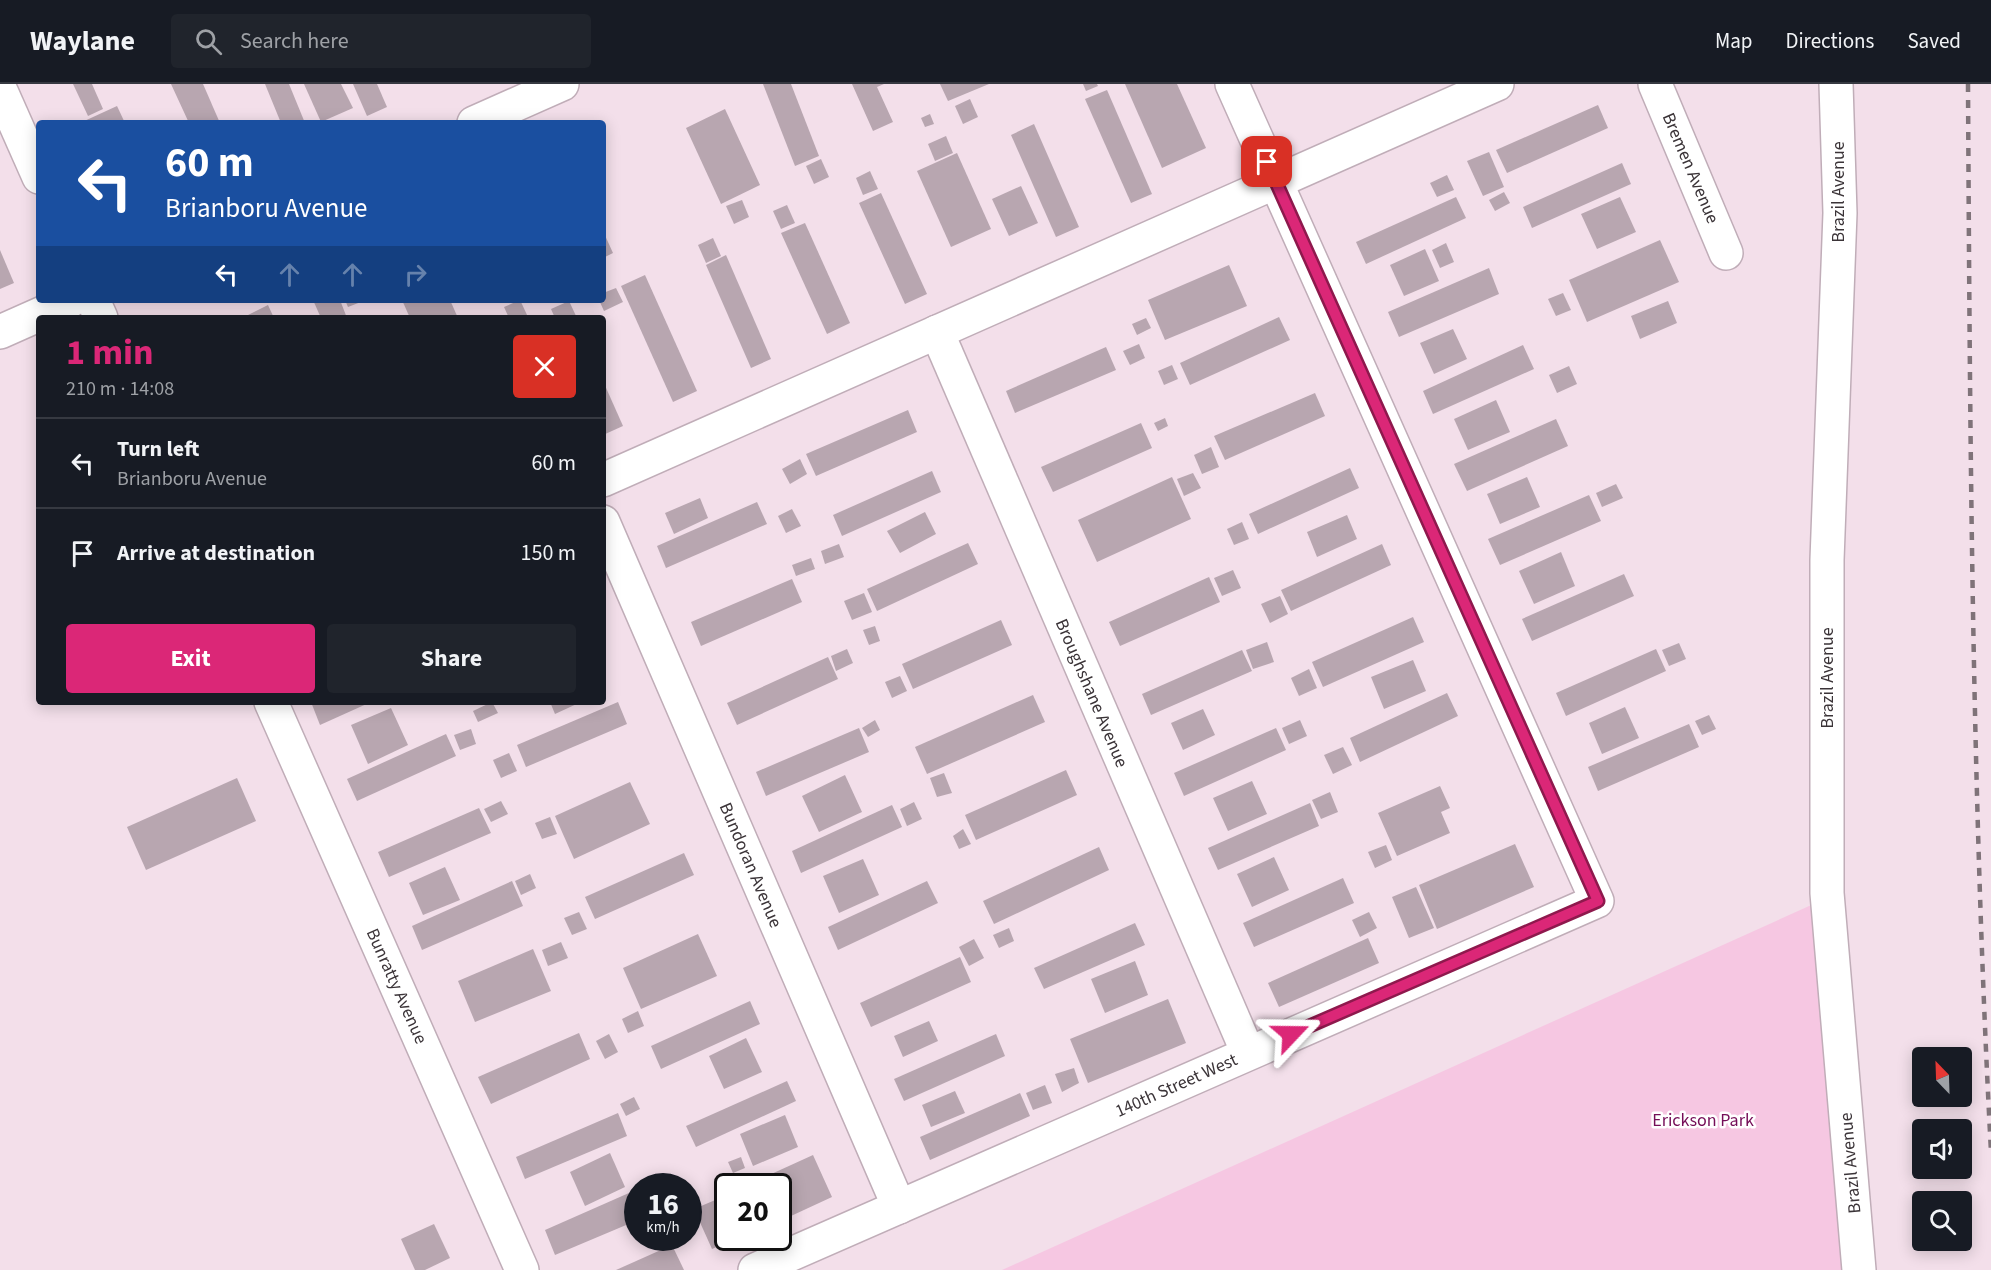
<!DOCTYPE html>
<html lang="en">
<head>
<meta charset="utf-8">
<style>
  body { margin:0; font-family:"Source Sans 3",sans-serif; background:#20242c; color:#f1f3f6; height:100vh; display:flex; flex-direction:column; font-size:22px; white-space:nowrap }
  * { box-sizing:border-box; margin:0 }
  p { font-size:20px; color:#9ea1a6 }
  .icon { flex:none; width:33px; height:33px; fill:none; stroke:currentColor; stroke-width:2; stroke-linecap:round; stroke-linejoin:round }
  .map { position:relative; flex:1; overflow:hidden }
  .side { position:absolute; left:36px; top:231px; width:570px; height:390px; display:flex; flex-direction:column; background:#171b24; border-radius:6px; box-shadow:0 3px 15px #0003 }
  .side>* { flex:none }
  .top-card { position:absolute; left:36px; top:36px; width:570px; height:183px; border-radius:6px; box-shadow:0 3px 15px #0003; background:#1a4fa0; color:#fff; overflow:hidden }
  .needle { width:39px; rotate:337deg }
  .tools { position:absolute; left:1912px; top:963px; display:grid; gap:12px }
  .tools a { display:grid; place-items:center; width:60px; height:60px; border-radius:6px; background:#171b24; box-shadow:0 3px 15px #0003; font-size:30px }
  .speed { position:absolute; left:624px; top:1089px; display:flex; gap:12px; font-size:30px; font-weight:700; text-align:center }
  .speed>* { display:grid; place-content:center; width:78px; height:78px; border-radius:50%; background:#171b24; box-shadow:0 3px 15px #0003; line-height:1 }
  .speed small { font-size:15px; font-weight:400 }
  .speed .limit { border:3px solid #111; border-radius:9px; background:#fff; color:#111 }
  .pin { position:absolute; display:grid; place-items:center; width:51px; height:51px; color:#fff; margin:-26px; border-radius:12px; box-shadow:0 3px 9px #0006 }
  .me { position:absolute; width:66px; margin:-33px; rotate:67deg; stroke-linejoin:round; filter:drop-shadow(0 0 4px #0008) }
  .turn { display:flex; align-items:center; gap:21px; height:126px; padding:0 30px; font-size:27px }
  .turn .icon { width:78px; height:78px; stroke-width:2.5 }
  .turn b { display:block; font-size:42px; line-height:51px }
  .lanes { display:flex; align-items:center; height:57px; padding:0 30px; background:#0003; justify-content:center; gap:30px; direction:ltr }
  .lanes .off { opacity:.35 }
  .round { display:grid; place-items:center; flex:none; width:63px; height:63px; border-radius:6px; background:#20242c }
  .overview { display:flex; align-items:center; justify-content:space-between; height:102px; padding:0 30px }
  h1 { font-size:36px; font-weight:700; line-height:45px; color:#db2777 }
  .button { display:flex; gap:12px; margin-top:auto; padding:12px 30px }
  .button a { flex:1; height:69px; border-radius:6px; background:#db2777; color:#fff; font-size:24px; font-weight:700; line-height:69px; text-align:center }
  .button a+a { background:#20242c; color:#f1f3f6 }
  ul { padding:0; list-style:none }
  li { display:flex; align-items:center; gap:18px; height:90px; padding:0 30px; border-top:2px solid #363941 }
  li div { flex:1 }
  li b { display:block; font-size:22px }
  li em { font-style:normal }
  header { display:flex; align-items:center; gap:36px; box-sizing:border-box; height:84px; padding:0 30px; background:#171b24; border-bottom:2px solid #363941 }
  header strong { font-size:28px }
  nav { display:flex; gap:33px; margin-inline-start:auto; font-size:21px }
  .search { width:420px; height:54px; background:#20242c; display:flex; align-items:center; gap:15px; box-sizing:border-box; padding:0 21px; border-radius:6px; color:#9ea1a6; font-size:22px }
  .map>svg:first-child { display:block }
</style>
</head>
<body>
<header>
<strong>Waylane</strong>
<div class="search"><svg class="icon" aria-label="search" viewBox="0 0 24 24"><circle cx="10" cy="10" r="6"/><path d="M15 15l6 6"/></svg>Search here</div>
<nav><a>Map</a><a>Directions</a><a>Saved</a></nav>
</header>
<div class="map">
<svg width="1991" height="1186" viewBox="0 0 1991 1186">
  <rect width="100%" height="100%" fill="#f3dfea"/>
  <path fill="#f6c7e2" d="M1838 809 1868 1186H1002Z"/>
  <g fill="#b8a6b0">
    <path d="M73 0H92L103 25 88 32Z"/>
    <path d="M171 0H203L220 39H189Z"/>
    <path d="M265 0H289L305 39H281Z"/>
    <path d="M304 0H341L353 24 321 38Z"/>
    <path d="M353 0H377L387 23 367 32Z"/>
    <path d="M763 0H791L819 72 795 82Z"/>
    <path d="M852 0H884L877 3 893 38 873 47Z"/>
    <path d="M940 0H989L948 17Z"/>
    <path d="M1083 0H1097L1098 2 1086 7Z"/>
    <path d="M1125 0H1177L1206 64 1162 84Z"/>
    <path d="M1107 6 1152 110 1131 119 1085 15Z"/>
    <path d="M970 15 978 33 963 40 955 22Z"/>
    <path d="M1598 21 1608 44 1507 89 1496 66Z"/>
    <path d="M117 22 125 39H80Z"/>
    <path d="M725 25 760 101 721 120 686 44Z"/>
    <path d="M930 30 934 40 925 43 921 34Z"/>
    <path d="M1034 40 1079 143 1056 153 1011 51Z"/>
    <path d="M946 52 953 69 935 77 928 60Z"/>
    <path d="M1489 68 1504 103 1483 112 1467 77Z"/>
    <path d="M957 69 991 145 951 163 917 87Z"/>
    <path d="M821 75 829 93 814 100 806 82Z"/>
    <path d="M1622 79 1631 100 1532 144 1523 123Z"/>
    <path d="M870 87 878 105 863 111 856 94Z"/>
    <path d="M1447 91 1454 106 1437 113 1430 99Z"/>
    <path d="M1021 102 1038 139 1009 152 992 115Z"/>
    <path d="M1504 108 1510 119 1495 127 1489 116Z"/>
    <path d="M881 109 927 210 905 220 859 119Z"/>
    <path d="M1456 113 1466 134 1366 180 1356 158Z"/>
    <path d="M1620 113 1636 148 1597 165 1581 130Z"/>
    <path d="M742 116 749 133 734 140 726 122Z"/>
    <path d="M787 121 795 139 781 145 773 127Z"/>
    <path d="M805 139 850 239 827 250 781 149Z"/>
    <path d="M603 147 613 169 603 174Z"/>
    <path d="M713 154 721 172 706 179 698 161Z"/>
    <path d="M1660 156 1679 198 1587 238 1569 196Z"/>
    <path d="M1446 159 1454 178 1440 184 1432 166Z"/>
    <path d="M1425 165 1439 197 1404 212 1390 181Z"/>
    <path d="M0 166 14 199 0 205Z"/>
    <path d="M726 171 771 275 751 284 706 181Z"/>
    <path d="M1229 181 1247 222 1165 256 1148 216Z"/>
    <path d="M1489 184 1499 210 1399 253 1388 228Z"/>
    <path d="M645 191 697 307 673 318 621 202Z"/>
    <path d="M616 204 623 218 604 227 599 216H603V209Z"/>
    <path d="M1563 209 1571 226 1556 232 1548 215Z"/>
    <path d="M313 216H340L347 234H321Z"/>
    <path d="M345 216H366L348 223Z"/>
    <path d="M402 216H450L458 234H410Z"/>
    <path d="M520 216 528 233 509 234 504 223Z"/>
    <path d="M569 217 577 234H555L551 225Z"/>
    <path d="M1668 217 1677 239 1640 255 1631 232Z"/>
    <path d="M268 221 274 234H242Z"/>
    <path d="M1279 233 1290 256 1190 301 1180 279Z"/>
    <path d="M1146 234 1151 244 1137 251 1132 240Z"/>
    <path d="M1453 245 1467 275 1434 290 1420 259Z"/>
    <path d="M1139 260 1145 274 1130 281 1123 267Z"/>
    <path d="M1523 261 1534 285 1433 330 1423 307Z"/>
    <path d="M1106 263 1116 286 1015 329 1006 307Z"/>
    <path d="M1172 281 1178 295 1164 301 1158 287Z"/>
    <path d="M1569 282 1577 300 1557 309 1549 291Z"/>
    <path d="M603 297 623 342 603 351Z"/>
    <path d="M1315 309 1325 332 1225 376 1214 352Z"/>
    <path d="M1496 316 1510 348 1468 366 1454 335Z"/>
    <path d="M908 326 917 348 816 392 806 370Z"/>
    <path d="M1165 334 1168 342 1158 347 1154 339Z"/>
    <path d="M1556 335 1568 362 1467 407 1454 380Z"/>
    <path d="M1141 339 1152 364 1053 408 1041 383Z"/>
    <path d="M1211 363 1219 383 1202 390 1194 371Z"/>
    <path d="M800 375 807 390 790 400 782 385Z"/>
    <path d="M1350 384 1359 404 1258 450 1249 430Z"/>
    <path d="M932 387 941 408 842 452 833 431Z"/>
    <path d="M1193 389 1201 404 1184 412 1177 395Z"/>
    <path d="M1172 393 1191 435 1097 478 1078 436Z"/>
    <path d="M1527 393 1540 423 1500 440 1487 410Z"/>
    <path d="M1616 400 1623 414 1602 423 1596 409Z"/>
    <path d="M1589 411 1601 437 1500 481 1488 455Z"/>
    <path d="M700 414 708 434 674 450 665 429Z"/>
    <path d="M757 418 767 440 666 484 657 462Z"/>
    <path d="M792 425 801 442 786 449 778 432Z"/>
    <path d="M925 428 936 450 900 469 887 447Z"/>
    <path d="M1347 431 1357 455 1317 473 1307 448Z"/>
    <path d="M1242 438 1249 455 1234 461 1227 445Z"/>
    <path d="M968 459 978 480 877 527 867 505Z"/>
    <path d="M839 460 844 473 825 480 821 467Z"/>
    <path d="M1382 460 1391 481 1291 527 1281 506Z"/>
    <path d="M1561 468 1575 502 1534 520 1519 487Z"/>
    <path d="M811 474 815 485 796 492 792 481Z"/>
    <path d="M1233 486 1241 504 1222 512 1214 494Z"/>
    <path d="M1624 490 1634 512 1532 557 1522 535Z"/>
    <path d="M1209 493 1220 518 1120 562 1109 538Z"/>
    <path d="M792 495 802 518 701 562 691 538Z"/>
    <path d="M864 509 872 528 852 536 844 517Z"/>
    <path d="M1280 512 1288 530 1270 539 1261 520Z"/>
    <path d="M1413 533 1424 558 1323 603 1312 578Z"/>
    <path d="M1001 536 1012 561 913 605 902 580Z"/>
    <path d="M875 542 880 557 869 561 863 546Z"/>
    <path d="M1267 558 1274 578 1253 585 1246 566Z"/>
    <path d="M1679 559 1686 575 1669 582 1662 566Z"/>
    <path d="M847 565 853 579 836 587 831 572Z"/>
    <path d="M1656 565 1666 587 1566 632 1556 609Z"/>
    <path d="M1242 566 1252 587 1151 631 1142 610Z"/>
    <path d="M828 573 838 595 737 641 727 619Z"/>
    <path d="M1413 576 1426 607 1384 625 1371 593Z"/>
    <path d="M1309 585 1317 604 1299 612 1291 594Z"/>
    <path d="M900 592 907 607 892 614 885 598Z"/>
    <path d="M1447 609 1458 632 1360 678 1350 654Z"/>
    <path d="M1033 611 1045 638 927 690 915 663Z"/>
    <path d="M311 618H371L320 641Z"/>
    <path d="M492 618 498 629 478 638 473 627Z"/>
    <path d="M550 618H581L555 630Z"/>
    <path d="M618 618 627 640 526 683 517 661Z"/>
    <path d="M1625 623 1639 654 1602 670 1589 639Z"/>
    <path d="M391 624 408 661 368 680 351 641Z"/>
    <path d="M1203 625 1215 651 1183 666 1171 639Z"/>
    <path d="M1709 631 1716 645 1702 651 1695 637Z"/>
    <path d="M875 636 880 646 868 653 862 644Z"/>
    <path d="M1300 636 1307 652 1289 660 1282 644Z"/>
    <path d="M1689 640 1699 663 1598 707 1588 683Z"/>
    <path d="M859 644 869 668 766 712 756 688Z"/>
    <path d="M1276 644 1286 666 1184 712 1174 689Z"/>
    <path d="M471 645 476 660 460 666 454 651Z"/>
    <path d="M446 650 456 672 357 717 347 695Z"/>
    <path d="M1343 663 1352 681 1333 690 1324 671Z"/>
    <path d="M509 669 517 687 501 694 493 676Z"/>
    <path d="M1066 686 1077 711 976 756 965 731Z"/>
    <path d="M944 689 952 709 937 713 930 694Z"/>
    <path d="M845 691 862 728 819 748 802 712Z"/>
    <path d="M237 694 256 737 146 786 127 743Z"/>
    <path d="M1252 697 1267 730 1228 747 1213 714Z"/>
    <path d="M630 698 650 740 574 775 555 732Z"/>
    <path d="M1440 702 1450 724 1441 728 1450 749 1397 772 1378 729Z"/>
    <path d="M1330 708 1338 728 1321 735 1312 716Z"/>
    <path d="M501 717 508 730 491 738 484 725Z"/>
    <path d="M914 718 922 735 907 742 900 725Z"/>
    <path d="M1310 719 1319 742 1218 786 1208 764Z"/>
    <path d="M892 721 902 743 801 789 792 767Z"/>
    <path d="M479 724 491 749 389 793 378 768Z"/>
    <path d="M550 733 557 750 542 755 535 739Z"/>
    <path d="M963 745 971 760 959 765 953 752Z"/>
    <path d="M1515 760 1534 803 1437 845 1419 801Z"/>
    <path d="M1386 761 1392 776 1375 784 1368 768Z"/>
    <path d="M1099 763 1109 786 994 840 983 817Z"/>
    <path d="M684 769 694 791 595 835 585 813Z"/>
    <path d="M1274 773 1289 806 1252 823 1237 790Z"/>
    <path d="M863 775 879 811 839 829 823 792Z"/>
    <path d="M445 783 460 816 423 831 409 799Z"/>
    <path d="M530 790 536 804 521 811 515 797Z"/>
    <path d="M1343 794 1354 819 1254 863 1243 839Z"/>
    <path d="M512 797 523 822 422 866 412 842Z"/>
    <path d="M927 797 938 819 838 866 828 843Z"/>
    <path d="M1416 803 1434 844 1409 854 1392 813Z"/>
    <path d="M579 828 587 845 572 851 564 834Z"/>
    <path d="M1369 828 1377 844 1360 853 1352 836Z"/>
    <path d="M1135 839 1145 861 1044 905 1034 884Z"/>
    <path d="M1009 844 1014 857 999 864 993 851Z"/>
    <path d="M698 850 717 892 641 925 623 884Z"/>
    <path d="M1368 854 1379 879 1279 923 1268 899Z"/>
    <path d="M974 855 984 874 969 882 959 863Z"/>
    <path d="M561 858 568 874 548 882 542 866Z"/>
    <path d="M533 865 551 907 475 938 458 897Z"/>
    <path d="M960 873 971 898 871 943 860 919Z"/>
    <path d="M1135 877 1148 911 1105 929 1091 895Z"/>
    <path d="M1168 915 1186 959 1088 999 1070 955Z"/>
    <path d="M750 917 760 940 661 985 651 962Z"/>
    <path d="M638 927 644 942 628 949 622 935Z"/>
    <path d="M929 937 938 957 903 973 894 952Z"/>
    <path d="M579 949 590 975 491 1020 478 993Z"/>
    <path d="M609 950 618 968 605 975 596 957Z"/>
    <path d="M996 950 1005 972 904 1017 894 995Z"/>
    <path d="M746 954 762 988 724 1005 709 972Z"/>
    <path d="M1074 984 1079 999 1062 1008 1055 990Z"/>
    <path d="M787 997 796 1017 696 1063 686 1042Z"/>
    <path d="M1045 1001 1052 1019 1033 1026 1026 1009Z"/>
    <path d="M955 1007 965 1029 931 1043 922 1021Z"/>
    <path d="M1020 1009 1030 1032 930 1076 920 1053Z"/>
    <path d="M634 1013 640 1025 626 1032 620 1020Z"/>
    <path d="M618 1029 627 1052 525 1095 516 1073Z"/>
    <path d="M785 1031 798 1063 753 1082 740 1050Z"/>
    <path d="M610 1069 625 1103 585 1122 570 1088Z"/>
    <path d="M813 1071 832 1113 778 1138V1102H745Z"/>
    <path d="M741 1073 745 1084 733 1089 728 1078Z"/>
    <path d="M638 1105V1136L555 1171 545 1146Z"/>
    <path d="M720 1114 728 1131V1154H739L712 1165 694 1125Z"/>
    <path d="M434 1140 450 1174 425 1186H415L401 1155Z"/>
    <path d="M672 1161 684 1186H616Z"/>
  </g>
  <g fill="none" stroke-linecap="round" stroke-linejoin="round">
    <defs>
      <g id="minor">
        <path d="M1655 0 1726 169"/>
        <path d="M1836 0 1840 129 1827 476V809L1859 1186"/>
        <path d="M0 5 39 93"/>
        <path d="M474 39 562 0"/>
        <path d="M93 216 101 234"/>
        <path d="M0 248 72 216"/>
        <path d="M937 248 1248 969"/>
        <path d="M603 396 1497 0"/>
        <path d="M603 438 899 1123"/>
        <path d="M271 618 522 1186"/>
        <path d="M755 1186 1597 817 1232 0"/>
      </g>
    </defs>
    <use href="#minor" stroke="#c0adb8" stroke-width="36"/>
    <use href="#minor" stroke="#fff" stroke-width="33"/>
    <path stroke="#7f7379" stroke-width="4.5" stroke-dasharray="8 8" stroke-linecap="butt" d="M1968 0C1970 356 1972 712 1991 1068"/>
  </g>
  <g fill="none" stroke-linecap="round" stroke-linejoin="round">
    <defs>
      <path id="route" d="M1267 78 1598 817 1291 950"/>
    </defs>
    <use href="#route" stroke="#8e194d" stroke-width="15"/>
    <use href="#route" stroke="#db2777" stroke-width="10"/>
  </g>
  <g text-anchor="middle" stroke-width="5" stroke-linejoin="round" paint-order="stroke">
    <g font-size="18" fill="#3b3438" stroke="#fff">
      <text transform="translate(1691 84) rotate(67)" y="6">Bremen Avenue</text>
      <text transform="translate(1838 108) rotate(-90)" y="6">Brazil Avenue</text>
      <text transform="translate(1827 594) rotate(-90)" y="6">Brazil Avenue</text>
      <text transform="translate(1092 609) rotate(67)" y="6">Broughshane Avenue</text>
      <text transform="translate(751 781) rotate(67)" y="6">Bundoran Avenue</text>
      <text transform="translate(397 902) rotate(66)" y="6">Bunratty Avenue</text>
      <text transform="translate(1176 1001) rotate(-24)" y="6">140th Street West</text>
      <text transform="translate(1850 1079) rotate(-95)" y="6">Brazil Avenue</text>
    </g>
    <g font-size="18" fill="#750e58" stroke="#fff">
      <text x="1703" y="1042">Erickson Park</text>
    </g>
  </g>
</svg>
<div class="tools">
<a><svg class="needle" viewBox="-14 -14 28 28"><path d="M0-13l5 13h-10z" fill="#e53935"/><path d="M0 13l5-13h-10z" fill="#9ea1a6"/></svg></a>
<a><svg class="icon" aria-label="sound" viewBox="0 0 24 24"><path d="M4 9h4l5-4v14l-5-4H4zM17 9q2 3 0 6"/></svg></a>
<a><svg class="icon" aria-label="search" viewBox="0 0 24 24"><circle cx="10" cy="10" r="6"/><path d="M15 15l6 6"/></svg></a>
</div>
<div class="speed"><div>16<small>km/h</small></div><div class="limit">20</div></div>
<div class="pin" style="left:1267px;top:78px;background:#d93025"><svg class="icon" aria-label="arrive" viewBox="0 0 24 24"><path d="M6 21V4h12l-3 4 3 4H6"/></svg></div>
<svg class="me" style="left:1291px;top:950px" viewBox="-20 -20 40 40"><path d="M0-17L14 15 0 8-14 15z" fill="#db2777" stroke="#fff" stroke-width="4"/></svg>
<div class="top-card">
<div class="turn"><svg class="icon" aria-label="left" viewBox="0 0 24 24"><path d="M17 20v-9H6M10 6l-5 5 5 5"/></svg><div><b>60 m</b>Brianboru Avenue</div></div>
<div class="lanes"><svg class="icon" aria-label="left" viewBox="0 0 24 24"><path d="M17 20v-9H6M10 6l-5 5 5 5"/></svg><svg class="icon off" aria-label="ahead" viewBox="0 0 24 24"><path d="M12 20V5M6 11l6-6 6 6"/></svg><svg class="icon off" aria-label="ahead" viewBox="0 0 24 24"><path d="M12 20V5M6 11l6-6 6 6"/></svg><svg class="icon off" aria-label="right" viewBox="0 0 24 24"><path d="M7 20v-9h11M14 6l5 5-5 5"/></svg></div>
</div>
<section class="side">
<div class="overview"><div><h1>1 min</h1><p>210 m · 14:08</p></div><a class="round" style="background:#d93025;color:#fff"><svg class="icon" aria-label="close" viewBox="0 0 24 24"><path d="M6 6l12 12M18 6L6 18"/></svg></a></div>
<ul>
<li><svg class="icon" aria-label="left" viewBox="0 0 24 24"><path d="M17 20v-9H6M10 6l-5 5 5 5"/></svg><div><b>Turn left</b><p>Brianboru Avenue</p></div><em>60 m</em></li>
<li><svg class="icon" aria-label="arrive" viewBox="0 0 24 24"><path d="M6 21V4h12l-3 4 3 4H6"/></svg><div><b>Arrive at destination</b></div><em>150 m</em></li>
</ul>
<div class="button"><a>Exit</a><a>Share</a></div>
</section>
</div>
</body>
</html>
